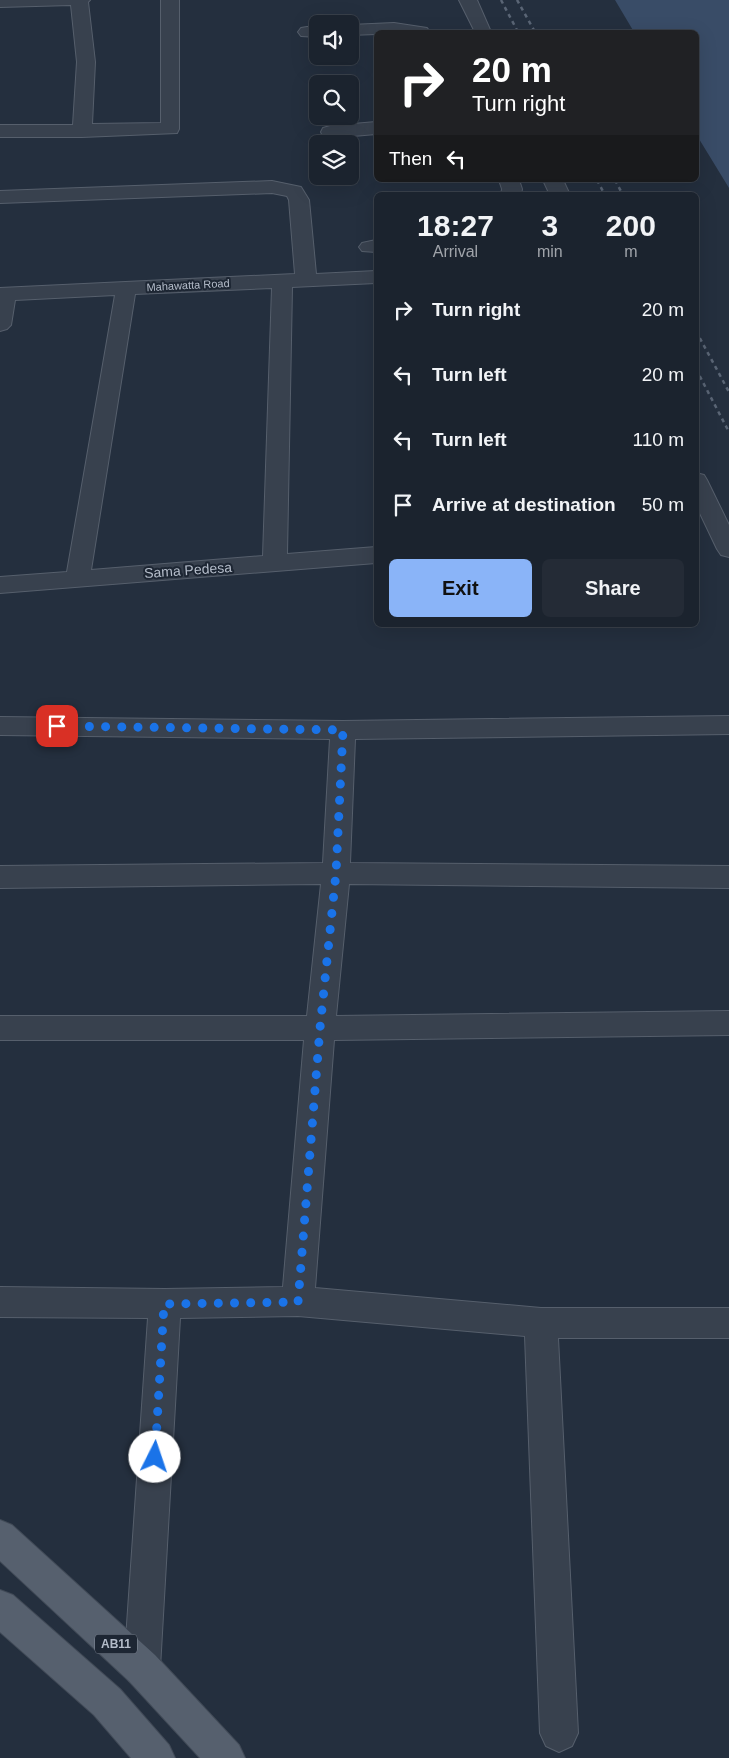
<!DOCTYPE html>
<html lang="en">
<head>
<meta charset="utf-8">
<style>
  body { margin:0; font-family:Helvetica,sans-serif; background:#242b36; color:#f1f3f6; height:100vh; display:flex; flex-direction:column; font-size:19px; white-space:nowrap }
  * { box-sizing:border-box; margin:0 }
  p { font-size:16px; color:#a0a4aa }
  .icon { flex:none; width:28px; height:28px; fill:none; stroke:currentColor; stroke-width:2; stroke-linecap:round; stroke-linejoin:round }
  .map { position:relative; flex:1; overflow:hidden }
  .drawer { position:absolute; left:374px; top:192px; width:325px; height:435px; display:flex; flex-direction:column; background:#1b232e; border-radius:8px; box-shadow:0 5px 20px #0002,0 0 0 1px #39404a }
  .drawer>* { flex:none }
  .banner { position:absolute; left:374px; top:30px; width:325px; height:152px; border-radius:8px; box-shadow:0 5px 20px #0002,0 0 0 1px #39404a; background:#202124; color:#fff; overflow:hidden }
  .buttons { position:absolute; left:309px; top:15px; display:grid; gap:10px }
  .buttons a { display:grid; place-items:center; width:50px; height:50px; border-radius:8px; background:#1b232e; box-shadow:0 5px 20px #0002,0 0 0 1px #39404a; font-size:25px }
  .pin { position:absolute; display:grid; place-items:center; width:42px; height:42px; color:#fff; margin:-21px; border-radius:10px; box-shadow:0 2px 8px #0006 }
  .me { position:absolute; width:55px; margin:-28px; rotate:4deg; stroke-linejoin:round; filter:drop-shadow(0 0 4px #0008) }
  .turn { display:flex; align-items:center; gap:18px; height:105px; padding:0 15px; font-size:22px }
  .turn .icon { width:65px; height:65px; stroke-width:2.5 }
  .turn b { display:block; font-size:35px; line-height:42px }
  .then { display:flex; align-items:center; height:48px; padding:0 15px; background:#0003; gap:10px; font-size:19px }
  .eta { display:flex; justify-content:space-evenly; align-items:center; height:85px; text-align:center }
  .eta b { font-size:30px; font-weight:700; line-height:35px }
  .cta { display:flex; gap:10px; margin-top:auto; padding:10px 15px }
  .cta a { flex:1; height:58px; border-radius:8px; background:#8ab4f8; color:#111; font-size:20px; font-weight:700; line-height:58px; text-align:center }
  .cta a+a { background:#242b36; color:#f1f3f6 }
  ul { padding:0; list-style:none }
  li { display:flex; align-items:center; gap:15px; height:65px; padding:0 15px }
  li div { flex:1 }
  li b { display:block; font-size:19px }
  li em { font-style:normal }
  .map>svg:first-child { display:block }
</style>
</head>
<body>
<div class="map">
<svg width="729" height="1758" viewBox="0 0 729 1758">
  <rect width="100%" height="100%" fill="#242f3e"/>
  <path fill="#394c67" d="M615 0H729V188L696 134V32H634Z"/>
  <g fill="none" stroke-linecap="round" stroke-linejoin="round">
    <defs>
      <g id="street">
        <path d="M0 0H90L88 2 95 62 92 124 161 123V0H179V129L177 133 82 137H0V125H73L77 62 71 5 0 7Z"/>
        <path d="M459 0H477L491 32H475Z"/>
        <path d="M394 23 427 28 430 32H376V34L350 35V25Z"/>
        <path d="M307 27H318V37L301 36 298 32 301 28Z"/>
        <path d="M376 122V134L330 138 323 136 321 132 323 128 330 126Z"/>
        <path d="M499 180H519L522 189 521 195H501L502 189Z"/>
        <path d="M543 180H563L570 195H550Z"/>
        <path d="M272 181 301 187 309 200 316 274 376 271V283L292 287 287 554 376 547V563L0 593V577L67 572 115 295 15 300 11 325 7 329 0 331V288L295 274 289 200 287 196 272 193 0 203V191ZM272 288 263 556 91 570 135 294Z"/>
        <path d="M376 240V252L362 251 359 247 362 243Z"/>
        <path d="M696 473 704 475 707 480 729 525V557L721 555 717 549 696 505Z"/>
        <path d="M729 716V734L355 739 350 863 729 866V888L349 884 336 1016 729 1011V1035L334 1040 315 1288 541 1308H729V1338H558L578 1733 572 1746 559 1752 546 1746 540 1733 525 1336 298 1316 180 1318 160 1668 155 1681 142 1686 129 1681 124 1668 148 1318 0 1317V1287L165 1289 283 1287 304 1040H0V1016H307L321 884 0 888V866L323 863 330 739 0 735V717L343 721Z"/>
      </g>
      <g id="primary">
        <path d="M0 1520 12 1525 155 1655 239 1745 245 1758H200L129 1681 0 1561Z"/>
        <path d="M0 1590 13 1595 120 1689 169 1745 175 1758H131L94 1715 0 1632Z"/>
      </g>
    </defs>
    <use href="#street" stroke="#565f6c" stroke-width="2"/>
    <use href="#primary" stroke="#414a57" stroke-width="2"/>
    <use href="#street" fill="#38414e" fill-rule="evenodd"/>
    <use href="#primary" fill="#56606e" fill-rule="evenodd"/>
    <g stroke="#5a6575" stroke-width="2.5" stroke-dasharray="4 4" stroke-linecap="butt">
      <path d="M501 0 518 32"/>
      <path d="M517 0 535 32"/>
      <path d="M597 180 605 195"/>
      <path d="M615 180 623 195"/>
      <path d="M696 331 729 392"/>
      <path d="M696 369 729 432"/>
    </g>
  </g>
  <g fill="none" stroke-linecap="round" stroke-linejoin="round">
    <path stroke="#1a73e8" stroke-width="9" stroke-dasharray="0 16.2" d="M57 726 343 730 336 873 320 1028 298 1302 164 1304 155 1457"/>
  </g>
  <g text-anchor="middle" stroke-width="4" stroke-linejoin="round" paint-order="stroke">
    <g font-size="11" fill="#b4bcc9" stroke="#1d2633">
      <text transform="translate(188 285) rotate(-3)" y="4">Mahawatta Road</text>
    </g>
    <rect fill="#1d2633" stroke="#878f9c" stroke-width="1" x="95" y="1634.5" width="42" height="19" rx="4"/>
    <g font-size="12" font-weight="bold" fill="#b4bcc9">
      <text x="116" y="1648">AB11</text>
    </g>
    <g font-size="14" fill="#b4bcc9" stroke="#1d2633">
      <text transform="translate(188 570) rotate(-4)" y="5">Sama Pedesa</text>
    </g>
  </g>
</svg>
<div class="buttons">
<a><svg class="icon" aria-label="sound" viewBox="0 0 24 24"><path d="M4 9h4l5-4v14l-5-4H4zM17 9q2 3 0 6"/></svg></a>
<a><svg class="icon" aria-label="search" viewBox="0 0 24 24"><circle cx="10" cy="10" r="6"/><path d="M15 15l6 6"/></svg></a>
<a><svg class="icon" aria-label="layers" viewBox="0 0 24 24"><path d="M12 4l9 5-9 5-9-5zM3 14l9 5 9-5"/></svg></a>
</div>
<div class="pin" style="left:57px;top:726px;background:#d93025"><svg class="icon" aria-label="arrive" viewBox="0 0 24 24"><path d="M6 21V4h12l-3 4 3 4H6"/></svg></div>
<svg class="me" style="left:155px;top:1457px" viewBox="-20 -20 40 40"><circle r="19" fill="#fff"/><path d="M0-13L10 11 0 6-10 11z" fill="#1a73e8"/></svg>
<div class="banner">
<div class="turn"><svg class="icon" aria-label="right" viewBox="0 0 24 24"><path d="M7 20v-9h11M14 6l5 5-5 5"/></svg><div><b>20 m</b>Turn right</div></div>
<div class="then">Then<svg class="icon" aria-label="left" viewBox="0 0 24 24"><path d="M17 20v-9H6M10 6l-5 5 5 5"/></svg></div>
</div>
<section class="drawer">
<div class="eta">
<div><b>18:27</b><p>Arrival</p></div>
<div><b>3</b><p>min</p></div>
<div><b>200</b><p>m</p></div>
</div>
<ul>
<li><svg class="icon" aria-label="right" viewBox="0 0 24 24"><path d="M7 20v-9h11M14 6l5 5-5 5"/></svg><div><b>Turn right</b></div><em>20 m</em></li>
<li><svg class="icon" aria-label="left" viewBox="0 0 24 24"><path d="M17 20v-9H6M10 6l-5 5 5 5"/></svg><div><b>Turn left</b></div><em>20 m</em></li>
<li><svg class="icon" aria-label="left" viewBox="0 0 24 24"><path d="M17 20v-9H6M10 6l-5 5 5 5"/></svg><div><b>Turn left</b></div><em>110 m</em></li>
<li><svg class="icon" aria-label="arrive" viewBox="0 0 24 24"><path d="M6 21V4h12l-3 4 3 4H6"/></svg><div><b>Arrive at destination</b></div><em>50 m</em></li>
</ul>
<div class="cta"><a>Exit</a><a>Share</a></div>
</section>
</div>
</body>
</html>
